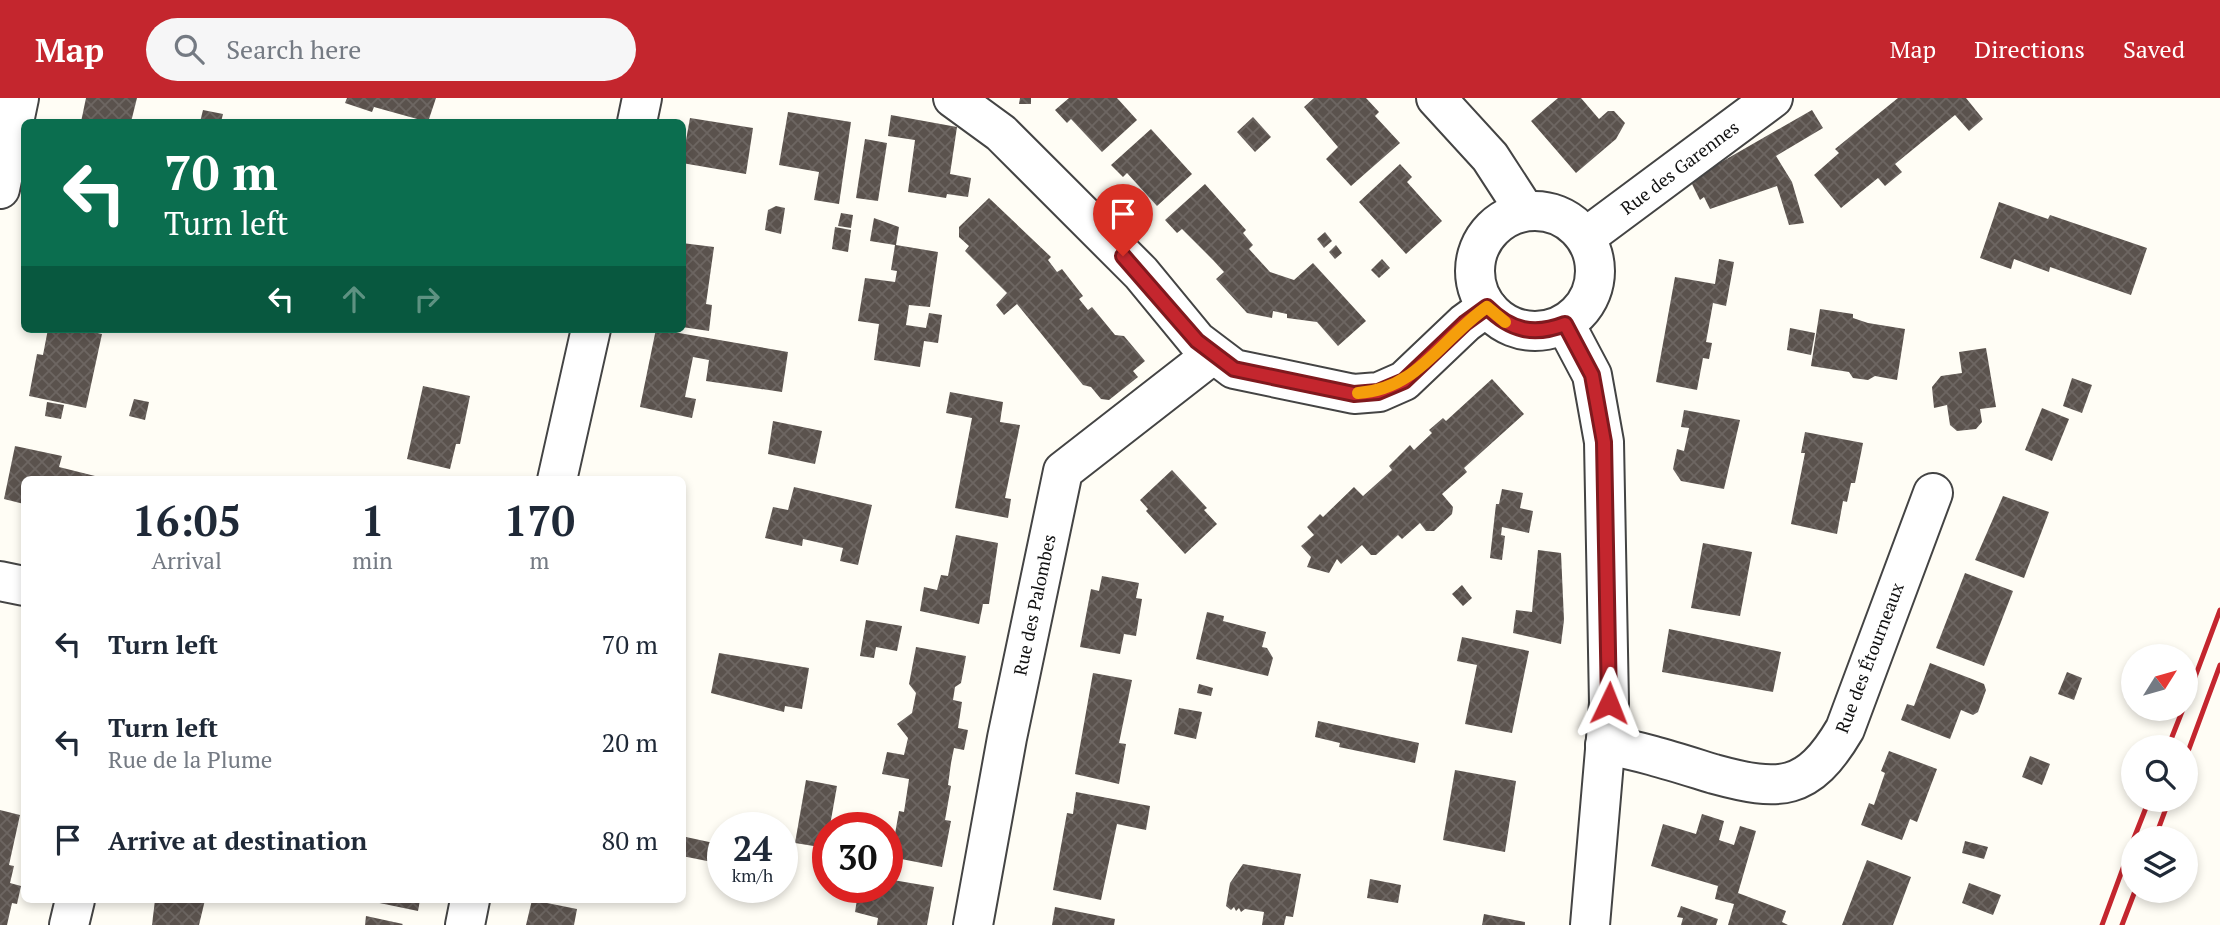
<!DOCTYPE html>
<html lang="en">
<head>
<meta charset="utf-8">
<style>
  body { margin:0; font-family:"PT Serif",serif; background:#f6f6f7; color:#1f2937; height:100vh; display:flex; flex-direction:column; font-size:26px; white-space:nowrap }
  * { box-sizing:border-box; margin:0 }
  p { font-size:23px; color:#747a83 }
  .icon { flex:none; width:38px; height:38px; fill:none; stroke:currentColor; stroke-width:2; stroke-linecap:round; stroke-linejoin:round }
  .map { position:relative; flex:1; overflow:hidden }
  .side { position:absolute; left:21px; top:378px; width:665px; height:427px; display:flex; flex-direction:column; background:#fff; border-radius:10px; box-shadow:0 4px 10px #0003 }
  .side>* { flex:none }
  .top-card { position:absolute; left:21px; top:21px; width:665px; height:214px; border-radius:10px; box-shadow:0 4px 10px #0003; background:#0b6e4f; color:#fff; overflow:hidden }
  .needle { width:46px; rotate:53deg }
  .buttons { position:absolute; left:2121px; top:546px; display:grid; gap:14px }
  .buttons a { display:grid; place-items:center; width:77px; height:77px; border-radius:50%; background:#fff; box-shadow:0 4px 10px #0003; font-size:35px }
  .speed { position:absolute; left:707px; top:714px; display:flex; gap:14px; font-size:35px; font-weight:700; text-align:center }
  .speed>* { display:grid; place-content:center; width:91px; height:91px; border-radius:50%; background:#fff; box-shadow:0 4px 10px #0003; line-height:1 }
  .speed small { font-size:18px; font-weight:400 }
  .speed .limit { border:10px solid #d22; background:#fff; color:#111 }
  .pin { position:absolute; display:grid; place-items:center; width:60px; height:60px; color:#fff; margin:-72px -30px; border-radius:50% 50% 50% 0; rotate:-45deg; box-shadow:0 0 7px #0007 }
  .pin .icon { rotate:45deg }
  .me { position:absolute; width:77px; margin:-38px; rotate:2deg; stroke-linejoin:round; filter:drop-shadow(0 0 5px #0008) }
  .turn { display:flex; align-items:center; gap:24px; height:147px; padding:0 28px; font-size:32px }
  .turn .icon { width:91px; height:91px; stroke-width:2.5 }
  .turn b { display:block; font-size:49px; line-height:60px }
  .lanes { display:flex; align-items:center; height:66px; padding:0 28px; background:#0003; justify-content:center; gap:35px; direction:ltr }
  .lanes .off { opacity:.35 }
  .eta { display:flex; justify-content:space-evenly; align-items:center; height:119px; text-align:center }
  .eta b { font-size:42px; font-weight:800; line-height:49px }
  ul { padding:0; list-style:none }
  li { display:flex; align-items:center; gap:21px; height:98px; padding:0 28px }
  li div { flex:1 }
  li b { display:block; font-size:26px }
  li em { font-style:normal }
  header { display:flex; align-items:center; gap:42px; box-sizing:border-box; height:98px; padding:0 35px; background:#c4262e; color:#fff }
  header strong { font-size:33px }
  nav { display:flex; gap:38px; margin-inline-start:auto; font-size:24px }
  .search { width:490px; height:63px; background:#f6f6f7; display:flex; align-items:center; gap:18px; box-sizing:border-box; padding:0 24px; border-radius:38px; color:#747a83; font-size:26px }
  .map>svg:first-child { display:block }
</style>
</head>
<body>
<header>
<strong>Map</strong>
<div class="search"><svg class="icon" aria-label="search" viewBox="0 0 24 24"><circle cx="10" cy="10" r="6"/><path d="M15 15l6 6"/></svg>Search here</div>
<nav><a>Map</a><a>Directions</a><a>Saved</a></nav>
</header>
<div class="map">
<svg width="2220" height="827" viewBox="0 0 2220 827">
  <defs>
    <pattern id="building-cross-hatch" width="8" height="8" patternUnits="userSpaceOnUse" patternTransform="scale(1.75)"><rect width="8" height="8" fill="#5a524d"/><path d="M0 0l8 8M0 8l8-8" fill="none" stroke="#6d6662"/></pattern>
  </defs>
  <rect width="100%" height="100%" fill="#fffdf5"/>
  <g fill="url(#building-cross-hatch)">
    <path d="M86 0H137L131 24H81Z"/>
    <path d="M347 0H436L428 24 374 9 372 14 345 5Z"/>
    <path d="M1020 0H1031V6H1019Z"/>
    <path d="M1069 0H1117L1137 22 1102 54 1071 21 1067 25 1055 12Z"/>
    <path d="M1314 0H1366L1379 14 1375 18 1400 45 1351 88 1326 61 1338 49 1304 9Z"/>
    <path d="M1558 0H1581L1599 21 1608 13H1614L1625 25 1616 41 1576 75 1531 23Z"/>
    <path d="M1898 0H1966L1983 21 1969 33 1955 17 1895 66 1902 74 1885 88 1878 80 1841 110 1814 77 1839 55 1835 51Z"/>
    <path d="M203 12 223 16 221 24H200Z"/>
    <path d="M1812 12 1823 30 1776 58 1792 84 1804 125 1789 127 1777 88 1710 111 1704 99 1700 102 1690 82Z"/>
    <path d="M788 14 851 24 839 106 814 102 819 74 779 67Z"/>
    <path d="M891 17 957 29 950 76 971 80 968 99 947 96 946 100 908 94 915 42 888 38Z"/>
    <path d="M1253 19 1271 39 1255 54 1237 34Z"/>
    <path d="M690 20 753 30 746 76 682 65Z"/>
    <path d="M1151 31 1192 76 1157 108 1127 75 1123 79 1111 67Z"/>
    <path d="M865 41 887 45 878 103 856 100Z"/>
    <path d="M1400 66 1412 79 1407 84 1442 123 1406 156 1359 104Z"/>
    <path d="M1205 86 1246 132 1243 135 1253 147 1249 151 1270 174 1294 182 1313 165 1366 223 1338 248 1317 224 1287 220V216L1273 213 1272 220 1247 215 1216 181 1224 174 1213 162 1182 131 1177 135 1165 122Z"/>
    <path d="M989 100 1051 159 1048 162 1057 174 1062 171 1083 198 1079 201 1088 212 1092 209 1115 237 1124 238 1145 263 1133 273 1138 279 1109 302 1101 301 1091 289 1083 287 1017 206 1004 217 996 207 1007 195 965 153 969 148 959 139V129Z"/>
    <path d="M1999 104 2048 121 2050 117 2147 150 2131 197 2050 169 2049 174 2014 161 2011 171 1980 160Z"/>
    <path d="M776 108 785 110 781 136 765 132 768 112Z"/>
    <path d="M841 115 853 117 851 130 838 128Z"/>
    <path d="M874 120 899 129 896 147 938 154 930 209 909 207 906 227 926 230 929 215 942 217 938 245 924 243 920 269 874 262 879 226 858 223 865 180 895 184 897 173 891 172 895 147 870 143Z"/>
    <path d="M835 129 851 132 848 154 832 151Z"/>
    <path d="M1325 134 1332 143 1324 150 1317 141Z"/>
    <path d="M682 145 714 149 706 206 712 207 709 233 682 229Z"/>
    <path d="M1336 147 1342 155 1335 161 1329 154Z"/>
    <path d="M1382 161 1390 170 1379 180 1371 172Z"/>
    <path d="M1719 161 1734 164 1726 208 1713 205 1706 244 1712 245 1709 261 1703 260 1697 292 1656 284 1675 179 1715 186Z"/>
    <path d="M1820 211 1853 216V220L1868 225 1905 231 1897 282 1875 278 1868 282 1853 280 1849 274 1811 268Z"/>
    <path d="M1790 230 1815 235 1811 257 1787 252Z"/>
    <path d="M48 231H77L102 236 86 310 29 298 37 256 43 257Z"/>
    <path d="M656 231 788 254 782 294 706 283 709 262 693 259 685 299 696 301 692 320 640 309Z"/>
    <path d="M1986 250 1996 309 1980 311 1982 324 1976 331 1957 333 1950 327 1947 307 1934 310 1932 289 1941 278 1962 275 1959 254Z"/>
    <path d="M2072 280 2092 287 2082 315 2063 308Z"/>
    <path d="M1492 281 1524 316 1464 370 1467 374 1442 396 1453 409 1452 416 1434 433H1426L1420 425 1402 441 1398 437 1376 457H1371L1362 447 1341 466 1337 461 1329 475 1307 469 1311 459 1301 448 1314 437 1307 429 1320 416 1323 419 1354 389 1363 398 1392 372 1389 368 1410 347 1414 352 1432 335 1429 332 1443 320 1446 323Z"/>
    <path d="M423 288 470 298 460 346H456L450 371 407 361Z"/>
    <path d="M950 294 1003 304 1000 324 1020 327 1005 400 1011 401 1008 420 955 410 972 320 946 315Z"/>
    <path d="M134 301 149 304 145 322 129 318Z"/>
    <path d="M47 304 64 307 61 321 45 318Z"/>
    <path d="M2042 310 2069 321 2052 363 2025 352Z"/>
    <path d="M1684 312 1740 322 1724 391 1681 383 1673 371 1677 351 1684 353 1689 330 1681 329Z"/>
    <path d="M773 323 822 333 815 366 768 356Z"/>
    <path d="M1805 334 1863 345 1855 385H1851L1847 404 1843 403 1837 436 1791 426 1805 355H1801Z"/>
    <path d="M15 348 62 358 59 369 111 382H24V406L4 401Z"/>
    <path d="M1172 372 1207 410 1204 412 1217 426 1185 456 1146 413 1148 411 1140 402Z"/>
    <path d="M794 389 872 407 858 467 840 463 843 450 803 441 802 448 765 440 773 409 788 412Z"/>
    <path d="M1502 391 1523 395 1520 410 1533 413 1529 435 1502 429 1501 437 1505 438 1502 462 1490 460 1496 406H1499Z"/>
    <path d="M2003 398 2049 414 2024 480 1975 462Z"/>
    <path d="M956 437 998 445 989 506H983L979 526 920 513 924 489 937 492 941 477 948 478Z"/>
    <path d="M1703 445 1752 454 1740 518 1691 510Z"/>
    <path d="M1538 452 1561 455 1564 522 1561 546 1513 535 1516 512 1532 514Z"/>
    <path d="M1965 475 2013 493 1984 568 1936 550Z"/>
    <path d="M1102 478 1139 485 1136 500 1142 501 1136 538 1124 536 1120 556 1080 549 1091 491 1099 493Z"/>
    <path d="M1462 487 1472 500 1463 508 1452 496Z"/>
    <path d="M1207 514 1224 518 1223 523 1266 534 1262 549 1267 550 1273 560 1268 578 1196 561Z"/>
    <path d="M866 522 902 528 897 553 876 549 874 560 860 558Z"/>
    <path d="M1669 531 1781 554 1773 594 1662 574Z"/>
    <path d="M1462 539 1529 553 1512 635 1465 626 1477 567 1457 563Z"/>
    <path d="M916 549 966 558 961 585 955 589 953 602 962 604 958 630 968 632 964 652 954 650 951 665 948 687 951 688 945 722 951 723 942 769 891 759 899 713 904 714 909 681 882 676 887 654 904 657 908 640 897 626 912 615 916 595 909 586Z"/>
    <path d="M719 555 809 570 802 611 785 608 784 614 711 595Z"/>
    <path d="M1930 565 1972 581 1984 586 1986 592 1978 614 1973 617 1961 612 1950 641 1901 622 1907 606 1914 608Z"/>
    <path d="M2067 574 2082 580 2074 602 2058 596Z"/>
    <path d="M1093 575 1132 582 1119 645 1126 646 1119 686 1075 676Z"/>
    <path d="M1199 586 1213 590 1211 598 1197 595Z"/>
    <path d="M1179 610 1202 614 1196 641 1174 636Z"/>
    <path d="M1318 623 1419 645 1415 665 1339 649 1340 645 1315 639Z"/>
    <path d="M1889 653 1937 671 1917 724 1910 721 1902 742 1861 727 1869 705 1874 707 1885 675 1881 673Z"/>
    <path d="M2030 658 2050 666 2042 687 2022 679Z"/>
    <path d="M1455 672 1516 683 1505 754 1443 742Z"/>
    <path d="M806 682 837 688 826 750 795 745Z"/>
    <path d="M1076 694 1150 708 1146 732 1117 726 1101 802 1053 792 1067 715 1073 716Z"/>
    <path d="M0 712 20 717 9 767 14 768 10 785 21 788 17 806 12 805 7 827H0Z"/>
    <path d="M1702 716 1724 723 1719 742 1734 747 1740 728 1756 733 1738 795 1786 813 1782 824 1788 827H1728L1734 806 1715 801 1718 788 1651 768 1663 726 1696 736Z"/>
    <path d="M686 739 723 747 722 766 682 758Z"/>
    <path d="M1965 743 1988 749 1984 761 1962 755Z"/>
    <path d="M1867 762 1911 779 1893 827H1842Z"/>
    <path d="M1243 766 1301 776 1293 819 1286 818 1284 827H1262L1264 814 1245 811 1241 814 1239 810 1236 813 1234 809 1231 812 1226 808 1230 785Z"/>
    <path d="M887 781 934 789 927 827H877L878 820 855 814 859 789H887Z"/>
    <path d="M1370 781 1401 787 1398 805 1367 800Z"/>
    <path d="M1969 785 2001 797 1993 817 1962 805Z"/>
    <path d="M155 802H205L199 827H152Z"/>
    <path d="M365 802H420L418 813Z"/>
    <path d="M532 802 577 811 574 827H526Z"/>
    <path d="M1681 808 1718 821 1716 827H1681L1683 820 1677 819Z"/>
    <path d="M1055 809 1115 821 1114 827H1052Z"/>
    <path d="M1484 816 1525 824V827H1482Z"/>
    <path d="M366 818 403 826 402 827H365Z"/>
  </g>
  <g fill="none" stroke-linecap="round" stroke-linejoin="round">
    <defs>
      <g id="minor">
        <path d="M953 0 1001 35 1141 175 1197 243 1234 271 1354 296 1379 294 1404 283 1465 225 1487 209"/>
        <path d="M1436 0 1490 59 1525 113"/>
        <path d="M637 24 642 0"/>
        <path d="M0 91 19 0"/>
        <circle cx="1535" cy="173" r="60"/>
        <path d="M1586 139 1773 0"/>
        <path d="M1565 226 1592 277 1604 344 1609 605 1590 827"/>
        <path d="M557 382 591 231"/>
        <path d="M0 483 24 488"/>
        <path d="M1605 647C1642 653 1678 665 1714 676 1780 694 1808 694 1845 631L1933 395"/>
        <path d="M69 827 75 802"/>
        <path d="M465 827 470 802"/>
        <path d="M973 827 1007 640 1063 373 1212 257"/>
      </g>
    </defs>
    <use href="#minor" stroke="#444" stroke-width="42"/>
    <use href="#minor" stroke="#fff" stroke-width="38"/>
    <g stroke="#c4262e" stroke-width="5">
      <path d="M2186 603 2220 512"/>
      <path d="M2168 649 2183 611"/>
      <path d="M2186 659 2220 567"/>
      <path d="M2134 740 2149 702"/>
      <path d="M2155 740 2169 702"/>
      <path d="M2102 827 2133 743"/>
      <path d="M2122 827 2135 793"/>
    </g>
  </g>
  <g fill="none" stroke-linecap="round" stroke-linejoin="round">
    <defs>
      <path id="route" d="M1123 158 1197 243 1234 271 1354 296 1378 294 1404 283 1465 225 1487 209C1511 233 1534 238 1565 226L1592 277 1604 344 1609 605"/>
    </defs>
    <use href="#route" stroke="#7f191e" stroke-width="18"/>
    <use href="#route" stroke="#c4262e" stroke-width="12"/>
    <path stroke="#f59e0b" stroke-width="12" d="M1358 295C1417 292 1441 241 1487 209L1505 224"/>
  </g>
  <g text-anchor="middle" stroke-width="7" stroke-linejoin="round" paint-order="stroke">
    <g font-size="18" fill="#111" stroke="#fff">
      <text transform="translate(1680 70) rotate(-37)" y="6">Rue des Garennes</text>
      <text transform="translate(1035 507) rotate(-78)" y="6">Rue des Palombes</text>
      <text transform="translate(1870 560) rotate(-69)" y="6">Rue des Étourneaux</text>
    </g>
  </g>
</svg>
<div class="buttons">
<a><svg class="needle" viewBox="-14 -14 28 28"><path d="M0-13l5 13h-10z" fill="#e53935"/><path d="M0 13l5-13h-10z" fill="#747a83"/></svg></a>
<a><svg class="icon" aria-label="search" viewBox="0 0 24 24"><circle cx="10" cy="10" r="6"/><path d="M15 15l6 6"/></svg></a>
<a><svg class="icon" aria-label="layers" viewBox="0 0 24 24"><path d="M12 4l9 5-9 5-9-5zM3 14l9 5 9-5"/></svg></a>
</div>
<div class="speed"><div>24<small>km/h</small></div><div class="limit">30</div></div>
<div class="pin" style="left:1123px;top:158px;background:#d93025"><svg class="icon" aria-label="arrive" viewBox="0 0 24 24"><path d="M6 21V4h12l-3 4 3 4H6"/></svg></div>
<svg class="me" style="left:1609px;top:605px" viewBox="-20 -20 40 40"><path d="M0-17L14 15 0 8-14 15z" fill="#c4262e" stroke="#fff" stroke-width="4"/></svg>
<div class="top-card">
<div class="turn"><svg class="icon" aria-label="left" viewBox="0 0 24 24"><path d="M17 20v-9H6M10 6l-5 5 5 5"/></svg><div><b>70 m</b>Turn left</div></div>
<div class="lanes"><svg class="icon" aria-label="left" viewBox="0 0 24 24"><path d="M17 20v-9H6M10 6l-5 5 5 5"/></svg><svg class="icon off" aria-label="ahead" viewBox="0 0 24 24"><path d="M12 20V5M6 11l6-6 6 6"/></svg><svg class="icon off" aria-label="right" viewBox="0 0 24 24"><path d="M7 20v-9h11M14 6l5 5-5 5"/></svg></div>
</div>
<section class="side">
<div class="eta">
<div><b>16:05</b><p>Arrival</p></div>
<div><b>1</b><p>min</p></div>
<div><b>170</b><p>m</p></div>
</div>
<ul>
<li><svg class="icon" aria-label="left" viewBox="0 0 24 24"><path d="M17 20v-9H6M10 6l-5 5 5 5"/></svg><div><b>Turn left</b></div><em>70 m</em></li>
<li><svg class="icon" aria-label="left" viewBox="0 0 24 24"><path d="M17 20v-9H6M10 6l-5 5 5 5"/></svg><div><b>Turn left</b><p>Rue de la Plume</p></div><em>20 m</em></li>
<li><svg class="icon" aria-label="arrive" viewBox="0 0 24 24"><path d="M6 21V4h12l-3 4 3 4H6"/></svg><div><b>Arrive at destination</b></div><em>80 m</em></li>
</ul>
</section>
</div>
</body>
</html>
